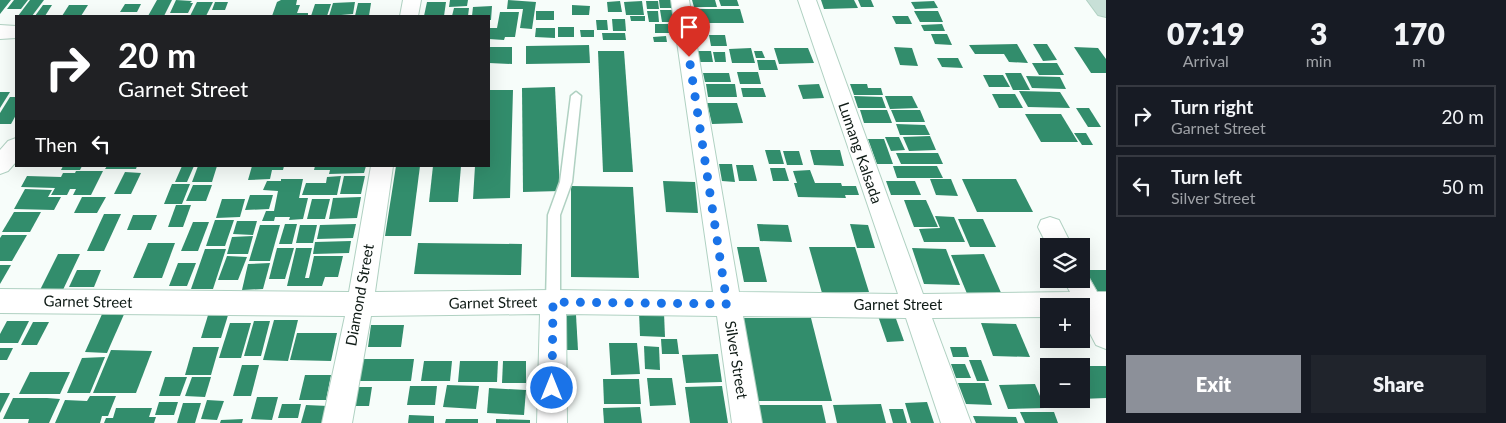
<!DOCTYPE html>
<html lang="en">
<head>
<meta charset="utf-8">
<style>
  body { margin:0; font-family:Lato,sans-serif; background:#20242c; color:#f1f3f6; height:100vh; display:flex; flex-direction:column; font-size:19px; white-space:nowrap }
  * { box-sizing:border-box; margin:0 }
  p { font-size:16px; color:#9ea1a6 }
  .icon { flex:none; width:28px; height:28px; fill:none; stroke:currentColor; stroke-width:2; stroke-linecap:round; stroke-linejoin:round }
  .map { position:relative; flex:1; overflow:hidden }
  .panel { display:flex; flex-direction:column; background:#171b24; width:400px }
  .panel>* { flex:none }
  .guide { position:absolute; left:15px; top:15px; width:475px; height:152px; border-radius:0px; box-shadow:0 5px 20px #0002; background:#202124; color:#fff; overflow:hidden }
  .fabs { position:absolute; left:1040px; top:238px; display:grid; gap:10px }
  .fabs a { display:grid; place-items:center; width:50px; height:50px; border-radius:0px; background:#171b24; box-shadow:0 5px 20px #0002; font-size:25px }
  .pin { position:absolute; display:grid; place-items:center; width:42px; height:42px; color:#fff; margin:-51px -21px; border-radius:50% 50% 50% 0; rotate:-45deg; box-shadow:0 0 5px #0007 }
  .pin .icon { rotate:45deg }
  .me { position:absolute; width:55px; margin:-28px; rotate:0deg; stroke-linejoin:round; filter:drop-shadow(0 0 4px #0008) }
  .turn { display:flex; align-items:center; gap:18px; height:105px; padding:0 20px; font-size:22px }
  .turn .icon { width:65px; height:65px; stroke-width:2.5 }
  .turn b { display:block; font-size:35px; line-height:42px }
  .then { display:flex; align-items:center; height:48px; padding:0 20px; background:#0003; gap:10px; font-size:19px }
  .eta { display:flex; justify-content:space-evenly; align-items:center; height:85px; text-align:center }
  .eta b { font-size:30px; font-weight:800; line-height:35px }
  .button { display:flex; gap:10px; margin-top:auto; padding:10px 20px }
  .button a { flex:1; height:58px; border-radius:0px; background:#8c9099; color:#fff; font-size:20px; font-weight:800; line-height:58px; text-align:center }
  .button a+a { background:#20242c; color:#f1f3f6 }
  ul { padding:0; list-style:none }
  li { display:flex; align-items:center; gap:15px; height:62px; margin:0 10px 8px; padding:0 10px; border:2px solid #363941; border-radius:0px }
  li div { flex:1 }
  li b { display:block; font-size:19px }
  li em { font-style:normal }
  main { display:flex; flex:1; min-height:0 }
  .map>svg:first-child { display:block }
</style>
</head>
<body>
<main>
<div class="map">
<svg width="1106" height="423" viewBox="0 0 1106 423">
  <rect width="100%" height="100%" fill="#f7fdfa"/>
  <g fill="#328d6c">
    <path d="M0 0H11L0 14Z"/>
    <path d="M14 0H28L21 9H7Z"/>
    <path d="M30 0H44L32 16H18Z"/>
    <path d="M157 0H172L164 16H148Z"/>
    <path d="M176 0 192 1 190 3H193L188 13H170Z"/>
    <path d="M281 0H297L296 5H300L297 13H308V16H272L277 2Z"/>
    <path d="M450 0H468L467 6 449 7Z"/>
    <path d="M508 0 536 2 532 29 520 28 523 9H507Z"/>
    <path d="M659 0H678L680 8H660Z"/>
    <path d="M692 0H715L717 7H694Z"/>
    <path d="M719 0H737L739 6H721Z"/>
    <path d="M821 0H854L858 8 824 9Z"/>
    <path d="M858 0H871L874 7H861Z"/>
    <path d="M620 1 622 12H608L607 2Z"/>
    <path d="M642 1 644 15H626L624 2Z"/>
    <path d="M646 1H658L659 9H647Z"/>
    <path d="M934 1 938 8 915 9 911 2Z"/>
    <path d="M197 2H213L206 16H190Z"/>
    <path d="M215 2H228L225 10H212Z"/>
    <path d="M355 2 353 14 329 16 333 3Z"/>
    <path d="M427 2H446L444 16H424Z"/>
    <path d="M358 3H371L369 16H355Z"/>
    <path d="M125 4H141L137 12H120Z"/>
    <path d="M315 4H331L327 16H311Z"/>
    <path d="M43 5H52L45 16H35Z"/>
    <path d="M69 5H88L81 16H62Z"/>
    <path d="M572 5 590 6 589 15H572Z"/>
    <path d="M492 6 491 20H489V16H472L473 7Z"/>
    <path d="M454 8H469L468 16H452Z"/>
    <path d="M692 9H740L744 23H695Z"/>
    <path d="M660 10H679L682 22H662Z"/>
    <rect x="536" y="11" width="18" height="9"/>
    <path d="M647 11H658L659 22H649Z"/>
    <path d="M914 11H938L943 22H920Z"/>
    <path d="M500 12H519L515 37H505L504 40 489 39V28H497Z"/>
    <path d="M630 16H645V21H631Z"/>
    <path d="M892 16H908L912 24H896Z"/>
    <path d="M612 19H625L626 31H613Z"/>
    <path d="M596 20H607L608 30H597Z"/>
    <path d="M655 24H668L669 33H655Z"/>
    <path d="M942 24 945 31H924L921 25Z"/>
    <rect x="558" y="27" width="16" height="10"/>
    <path d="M536 28H555V38L535 37Z"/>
    <path d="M580 30H594V37H581Z"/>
    <path d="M602 33H625L626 40H603Z"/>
    <path d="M931 34H947L952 45 935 44Z"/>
    <path d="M709 35H725L727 46H711Z"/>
    <path d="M666 36 667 42H654L653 37Z"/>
    <path d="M1017 44 1028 63 1009 62 1004 54H975L969 45Z"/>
    <path d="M1033 44H1047L1057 60 1043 61Z"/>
    <path d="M589 45 590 63 526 64V46Z"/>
    <path d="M489 47H512V64L489 63Z"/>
    <path d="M894 47 912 48 918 66 900 65Z"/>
    <path d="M1074 47 1098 48 1106 59V73H1091Z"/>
    <path d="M751 48 755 63H732L729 49Z"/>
    <path d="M774 48H808L814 63 779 64Z"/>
    <path d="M598 51H624L633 172H603Z"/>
    <path d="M697 51H711L713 62H699Z"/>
    <path d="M754 51H762L765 58H756Z"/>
    <path d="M713 52H725L726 62H715Z"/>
    <path d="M937 58H958L963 68 942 67Z"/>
    <path d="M757 60H775L778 70H759Z"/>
    <path d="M1032 63H1057L1064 75H1039Z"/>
    <path d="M737 72H758L761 84H740Z"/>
    <path d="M703 73H729L731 82H705Z"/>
    <path d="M1005 73H1021L1030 90H1013Z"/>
    <path d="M983 75H1003L1010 87H989Z"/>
    <path d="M1026 76 1060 77 1066 89 1032 88Z"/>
    <path d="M706 84H735L737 97H708Z"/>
    <path d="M819 84 824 98 803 99 798 85Z"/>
    <path d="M850 84H867L868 88H881L883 95H854Z"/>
    <path d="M555 87 560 191 523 192 522 88Z"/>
    <path d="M741 88H763L766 97H743Z"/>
    <path d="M489 90H513L510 198 473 199 475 166H489Z"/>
    <path d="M1019 91 1060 92 1070 108 1028 107Z"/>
    <path d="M0 92H10L0 108Z"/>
    <path d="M992 94H1015L1023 108H999Z"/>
    <path d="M854 96 882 97 886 108H858Z"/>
    <path d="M885 96H912L918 108 890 109Z"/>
    <path d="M10 97H16V115L11 124H0V113Z"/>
    <path d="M707 103H737L743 123 712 124Z"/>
    <path d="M1076 108H1089L1101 127H1088Z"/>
    <path d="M860 110H887L892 123H864Z"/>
    <path d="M891 110H920L925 122H896Z"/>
    <path d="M1025 114H1061L1078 142H1041Z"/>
    <path d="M896 124 925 125 930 135H900Z"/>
    <path d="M1074 133H1086L1093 145H1082Z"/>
    <path d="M930 136 936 150 909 151 903 137Z"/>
    <path d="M885 137H899L905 150 891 151Z"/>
    <path d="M868 139H884L893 164H877Z"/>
    <path d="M765 150H780L784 164H769Z"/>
    <path d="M810 150H840L844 166 814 165Z"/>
    <path d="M783 151H799L803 165H787Z"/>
    <path d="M896 153H938L943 164H901Z"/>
    <path d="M719 164H732L735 182 722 181Z"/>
    <path d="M736 165H753L757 181H739Z"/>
    <path d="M63 166H82L80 170H61Z"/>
    <path d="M107 166H137L136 169H105Z"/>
    <path d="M182 166H194L187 182H175Z"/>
    <path d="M198 166H217L212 182H192Z"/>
    <path d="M252 166H284L283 170H272L270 179 248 180Z"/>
    <path d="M315 166H366L364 173 329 174 330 170H314Z"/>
    <path d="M396 166H420L411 236H385Z"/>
    <path d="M433 166H461L458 202H429Z"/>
    <path d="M893 166H937L943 178H897Z"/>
    <path d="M770 168H785L789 181H773Z"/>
    <path d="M810 170 815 183H841L842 186H856L859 195H845L846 198 798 197 794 183H797L793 171Z"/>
    <path d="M76 171H103L91 195H73L76 189H70L67 195H51L55 188 21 187 27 176 61 177 63 173H75Z"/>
    <path d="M125 172 141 173 131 194H114Z"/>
    <path d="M341 176 337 195H302L306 183H326L327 177Z"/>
    <path d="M344 176H365L361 194H340Z"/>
    <path d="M281 179H303L299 198H308L303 219 289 220 290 217H275L274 221H262L266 211H274L278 191 263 190 267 181H281Z"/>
    <path d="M930 179H951L958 196 936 195Z"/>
    <path d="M962 179H1016L1033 212H977Z"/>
    <path d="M663 181 695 182 698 213 666 212Z"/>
    <path d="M886 181H915L921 195H891Z"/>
    <path d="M172 184H190L182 204H164Z"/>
    <path d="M193 185H212L206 201H186Z"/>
    <path d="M571 186 633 187 639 278 571 277Z"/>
    <path d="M25 189 52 190 48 197H61L54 210 14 209Z"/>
    <path d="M250 195H273L269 209 245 210Z"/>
    <path d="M82 197H106L97 213H74Z"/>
    <path d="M361 197 357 218 329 219 333 198Z"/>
    <path d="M222 199H245L240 217 216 218Z"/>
    <path d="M312 199H330L325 219H307Z"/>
    <path d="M904 200H926L938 227H914Z"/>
    <path d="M176 205H191L183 227H168Z"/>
    <path d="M14 212H41L30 232H2Z"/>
    <path d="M104 214H121L104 251H87Z"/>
    <path d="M133 215H157L151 230H127Z"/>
    <path d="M935 216 954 217 965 242H924L919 229 940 228Z"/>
    <path d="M958 219H983L996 247H970Z"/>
    <path d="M215 220H234L225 246H206Z"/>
    <path d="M237 221H257L253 235 233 234Z"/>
    <path d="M193 222H209L198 251H181Z"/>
    <path d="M285 224H297L292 244H279Z"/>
    <path d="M356 224 353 238 317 239 320 225Z"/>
    <path d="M757 224 788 225 792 242 760 241Z"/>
    <path d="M850 224 868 225 875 248H857Z"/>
    <path d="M260 225H280L270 261H249Z"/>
    <path d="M300 225H317L313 243H296Z"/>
    <path d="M2 235H27L12 261H0V238Z"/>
    <path d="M253 236 248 254H227L232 237Z"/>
    <path d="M351 241 349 253 313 254 315 242Z"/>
    <path d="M148 243H175L162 278H133Z"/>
    <path d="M418 243 522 244 521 275 414 274Z"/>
    <path d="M737 247H759L767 282H744Z"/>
    <path d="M809 247H855L869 292 822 293Z"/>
    <path d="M277 248H294L285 279H269Z"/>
    <path d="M296 248H312L305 278H309L314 256H343L338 277H325L322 286H287Z"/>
    <path d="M912 248 946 249 960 285 924 284Z"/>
    <path d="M205 249H226L213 289H191Z"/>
    <path d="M58 254H80L61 294H38Z"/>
    <path d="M984 254 1002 295 968 296 951 255Z"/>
    <path d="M227 256 247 257 238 280H218Z"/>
    <path d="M178 263H196L187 286H169Z"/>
    <path d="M270 263 263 289 242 290 248 264Z"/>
    <path d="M0 265H11L0 284Z"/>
    <path d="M77 270H101L94 287H69Z"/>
    <path d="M1085 270H1106V294H1099Z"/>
    <path d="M103 312H125L107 353 85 352Z"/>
    <path d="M209 312H229L221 338H201Z"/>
    <path d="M639 312 664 313 665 337 640 336Z"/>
    <path d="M576 315 578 350H556L555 316Z"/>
    <path d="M878 316H895L904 341 887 342Z"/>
    <path d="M736 318H811L832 401H750Z"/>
    <path d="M274 320H298L288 361 263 360Z"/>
    <path d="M7 321H29L18 343H0V334Z"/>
    <path d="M254 321H270L261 356H244Z"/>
    <path d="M33 322H49L37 345H21Z"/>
    <path d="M230 323H251L241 358H219Z"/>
    <path d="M981 323 1016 324 1030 357 993 356Z"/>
    <path d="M371 325H404L401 347H368Z"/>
    <path d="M297 333H337L331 361 290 360Z"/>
    <path d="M661 339H677L679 354H662Z"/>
    <path d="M609 343H637L640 374 611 375Z"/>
    <path d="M644 346 659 347 660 370 645 369Z"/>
    <path d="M193 347H219L211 375H185Z"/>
    <path d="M950 347H966L969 357H953Z"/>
    <path d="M0 348H13L7 360H0Z"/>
    <path d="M111 350 152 351 136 393H93Z"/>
    <path d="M718 354 722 382 686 383 682 355Z"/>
    <path d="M105 357 90 393H67L82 358Z"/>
    <path d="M361 359H414L411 381H357Z"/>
    <path d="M969 360H981L989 381H977Z"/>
    <path d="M424 361H452L450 381H421Z"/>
    <path d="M460 361H498L497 382H458Z"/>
    <path d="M503 361H526V383H502Z"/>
    <path d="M951 364H965L971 378H956Z"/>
    <path d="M242 365H259L251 396H233Z"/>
    <path d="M1081 366H1106V398L1081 399Z"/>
    <path d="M30 372H70L60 394H19Z"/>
    <path d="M305 375H331L326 400H299Z"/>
    <path d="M165 377H187L180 396H159Z"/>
    <path d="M192 377H211L205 397 185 396Z"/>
    <path d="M647 378H672L676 405 650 406Z"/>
    <path d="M603 379H639L641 404H604Z"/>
    <path d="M958 383H985L992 405 966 404Z"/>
    <path d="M1035 384 1045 408 1008 409 999 385Z"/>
    <path d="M447 385 479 386 476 409 443 407Z"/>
    <path d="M410 386H437L435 405H407Z"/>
    <path d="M722 386 728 423H690L685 387Z"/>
    <path d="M354 387H372L369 406H350Z"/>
    <path d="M489 388 526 390 524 415 487 413Z"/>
    <path d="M0 393H10L0 413Z"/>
    <path d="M90 396H116L108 416H102L100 423H55L65 400 87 401Z"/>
    <path d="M257 397H278L272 420 251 419Z"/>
    <path d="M13 398H47L60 399 49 423H28L29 419H3Z"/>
    <path d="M207 400 224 401 217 420 201 419Z"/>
    <path d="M159 402H178L174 415H155Z"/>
    <path d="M927 402 934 423H911L905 403Z"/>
    <path d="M183 403H201L195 423H177Z"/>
    <path d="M282 404H301L298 418H278Z"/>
    <path d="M881 404 886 423H837L833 405Z"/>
    <path d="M306 405 328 406 324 423H301Z"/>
    <path d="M756 405H822L826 423H759Z"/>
    <path d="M640 407 642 423H604L603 408Z"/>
    <path d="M116 408H152L149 417H156L154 423H104L106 418H113Z"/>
    <path d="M889 409H903L907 423H893Z"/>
    <path d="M1020 412H1054L1058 423H1025Z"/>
    <path d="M409 415 434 416V423H408Z"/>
    <path d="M973 416 1016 417 1018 423H976Z"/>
    <path d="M243 419 242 423H220L221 420Z"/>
    <path d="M446 419H478V423H445Z"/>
    <path d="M496 419 530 420V423H496Z"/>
  </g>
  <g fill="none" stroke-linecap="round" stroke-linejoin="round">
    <defs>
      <path id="lane" d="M576 92 581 96 572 182 560 215V302L558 306 553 308 548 306 546 302 548 215 560 182 571 96Z"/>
      <g id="street">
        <path d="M403 0H421L418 16H400Z"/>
        <path d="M671 0H689L739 292 898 294 798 0H816L923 294 1070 292 1063 279H1081V270L1085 271 1097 292H1106V349L1096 345 1081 316V306H1049V317L932 318 971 423H941L906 318 743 316 762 423H732L717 316 566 314 567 423H537L540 314 371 316 352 423H322L345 316 0 313V289L349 292 371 166H393L375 292 553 290 713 292Z"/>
        <path d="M0 25 16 26V38L0 39Z"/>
        <path d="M16 138V162L8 171 0 174V150L8 141Z"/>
        <path d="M1050 217 1059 220 1072 246H1049V249L1038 227 1041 220Z"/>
      </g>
      <path id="secondary" d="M1087 0H1106V17L1098 15Z"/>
    </defs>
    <use href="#lane" stroke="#b0d1c2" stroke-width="3"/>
    <use href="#street" stroke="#b0d1c2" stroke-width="2"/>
    <use href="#secondary" stroke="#b0d1c2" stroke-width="2"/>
    <use href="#lane" fill="#fff" fill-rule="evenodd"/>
    <use href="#street" fill="#fff" fill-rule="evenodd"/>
    <use href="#secondary" fill="#c8e0d7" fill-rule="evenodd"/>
  </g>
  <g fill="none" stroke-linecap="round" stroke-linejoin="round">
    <path stroke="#1a73e8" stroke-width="9" stroke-dasharray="0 16.2" d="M552 388 553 302 727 304 689 57"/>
  </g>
  <g text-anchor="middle" stroke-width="4" stroke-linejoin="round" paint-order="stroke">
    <g font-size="15" fill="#0e1a15" stroke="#fff">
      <text transform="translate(860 153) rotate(71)" y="5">Lumang Kalsada</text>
      <text transform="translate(360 295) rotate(-80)" y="5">Diamond Street</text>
      <text transform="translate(88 302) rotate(1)" y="5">Garnet Street</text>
      <text transform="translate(493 303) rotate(-1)" y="5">Garnet Street</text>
      <text x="898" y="310">Garnet Street</text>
      <text transform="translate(736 360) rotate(81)" y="5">Silver Street</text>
    </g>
  </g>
</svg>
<div class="fabs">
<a><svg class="icon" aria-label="layers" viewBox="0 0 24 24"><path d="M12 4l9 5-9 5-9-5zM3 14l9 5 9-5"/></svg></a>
<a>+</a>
<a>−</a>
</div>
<div class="pin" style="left:689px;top:57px;background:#d93025"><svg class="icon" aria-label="arrive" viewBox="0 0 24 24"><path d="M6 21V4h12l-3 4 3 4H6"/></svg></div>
<svg class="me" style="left:552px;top:388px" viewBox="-20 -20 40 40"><circle r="17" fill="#1a73e8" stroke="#fff" stroke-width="3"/><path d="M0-11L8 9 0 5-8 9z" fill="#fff"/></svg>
<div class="guide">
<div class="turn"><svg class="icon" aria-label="right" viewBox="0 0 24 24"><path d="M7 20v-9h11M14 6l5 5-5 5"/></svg><div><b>20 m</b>Garnet Street</div></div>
<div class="then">Then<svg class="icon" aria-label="left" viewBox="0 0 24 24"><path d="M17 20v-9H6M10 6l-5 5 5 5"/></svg></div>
</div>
</div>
<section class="panel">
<div class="eta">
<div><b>07:19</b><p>Arrival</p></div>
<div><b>3</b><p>min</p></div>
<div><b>170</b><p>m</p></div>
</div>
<ul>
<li><svg class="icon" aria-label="right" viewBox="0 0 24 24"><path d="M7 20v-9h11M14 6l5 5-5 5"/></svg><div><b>Turn right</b><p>Garnet Street</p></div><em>20 m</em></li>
<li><svg class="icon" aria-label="left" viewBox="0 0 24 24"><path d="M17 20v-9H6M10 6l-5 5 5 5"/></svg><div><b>Turn left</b><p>Silver Street</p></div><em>50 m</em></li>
</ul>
<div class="button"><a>Exit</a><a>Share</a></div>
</section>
</main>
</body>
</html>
